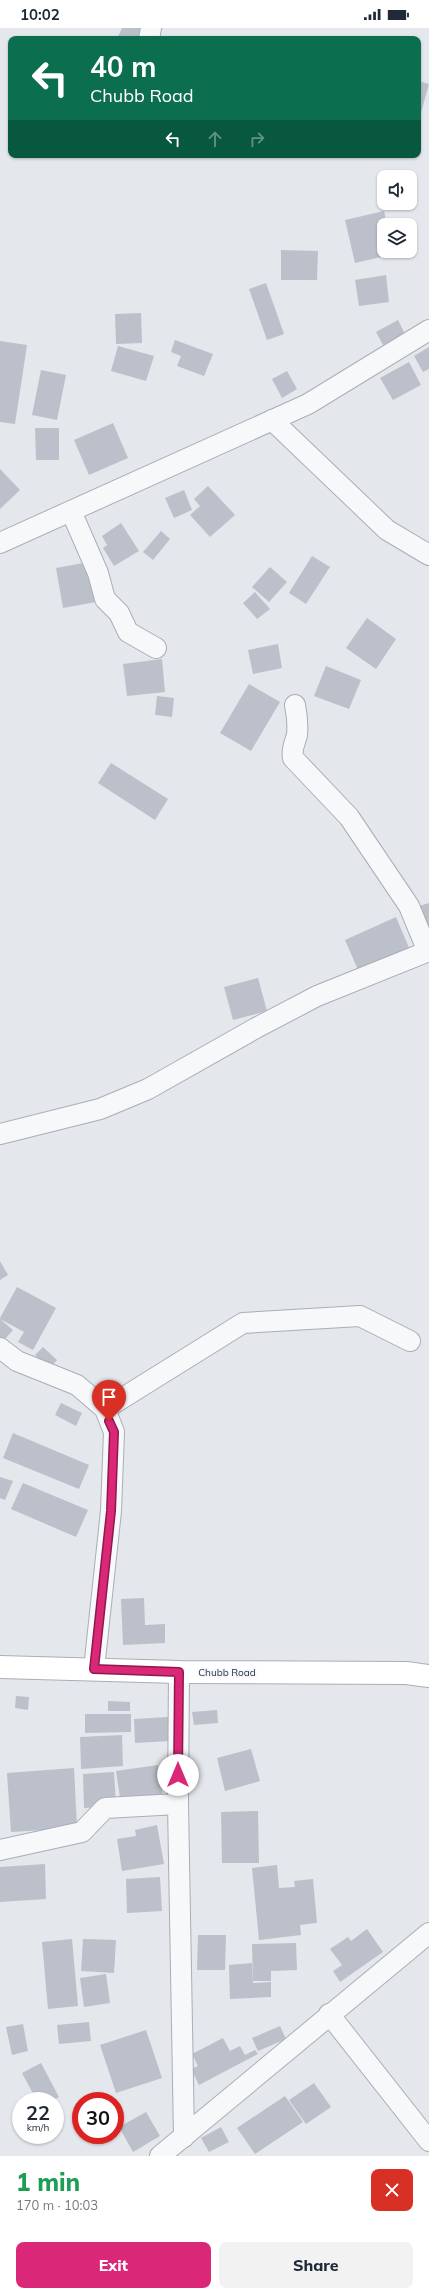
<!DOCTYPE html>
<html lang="en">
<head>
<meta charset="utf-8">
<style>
  body { margin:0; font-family:Mulish,sans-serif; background:#f2f2f3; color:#1f2937; height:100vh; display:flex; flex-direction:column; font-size:15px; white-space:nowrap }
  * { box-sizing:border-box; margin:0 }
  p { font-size:13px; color:#747a83 }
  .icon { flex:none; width:22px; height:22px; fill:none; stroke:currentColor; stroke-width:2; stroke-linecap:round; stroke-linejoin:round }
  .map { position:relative; height:2128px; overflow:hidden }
  .details { display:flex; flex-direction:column; background:#fff; flex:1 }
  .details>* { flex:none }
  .hud { position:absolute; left:8px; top:8px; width:413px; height:122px; border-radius:8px; box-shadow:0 1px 3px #0004; background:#0b6e4f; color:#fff; overflow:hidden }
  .tools { position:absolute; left:377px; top:142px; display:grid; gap:8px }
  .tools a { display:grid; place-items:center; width:40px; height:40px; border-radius:8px; background:#fff; box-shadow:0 1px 3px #0004; font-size:20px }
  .speed { position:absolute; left:12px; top:2064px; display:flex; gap:8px; font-size:20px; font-weight:700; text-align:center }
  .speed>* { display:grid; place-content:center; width:52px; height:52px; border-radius:50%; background:#fff; box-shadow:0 1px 3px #0004; line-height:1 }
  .speed small { font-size:10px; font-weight:400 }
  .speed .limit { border:6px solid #d22; background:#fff; color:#111 }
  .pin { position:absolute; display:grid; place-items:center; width:34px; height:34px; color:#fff; margin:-41px -17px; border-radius:50% 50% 50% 0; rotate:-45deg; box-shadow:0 0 4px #0007 }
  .pin .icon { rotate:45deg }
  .me { position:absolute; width:44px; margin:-22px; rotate:0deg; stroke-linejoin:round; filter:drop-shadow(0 0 3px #0008) }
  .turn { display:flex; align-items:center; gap:14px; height:84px; padding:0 16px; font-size:18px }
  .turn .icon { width:52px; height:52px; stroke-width:2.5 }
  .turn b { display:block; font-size:28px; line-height:34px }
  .lanes { display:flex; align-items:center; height:38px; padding:0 16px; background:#0003; justify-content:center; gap:20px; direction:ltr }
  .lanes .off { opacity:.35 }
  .round { display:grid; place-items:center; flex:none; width:42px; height:42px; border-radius:8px; background:#f2f2f3 }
  .headline { display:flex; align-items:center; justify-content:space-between; height:68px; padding:0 16px }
  h1 { font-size:24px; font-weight:800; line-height:30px; color:#1e9e55 }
  .button { display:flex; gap:8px; margin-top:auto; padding:8px 16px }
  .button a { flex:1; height:46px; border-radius:8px; background:#db2777; color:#fff; font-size:16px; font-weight:800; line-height:46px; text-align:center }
  .button a+a { background:#f2f2f3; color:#1f2937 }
  .status { display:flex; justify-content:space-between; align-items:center; height:28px; padding:0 20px; background:#fff; direction:ltr }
  .status svg { height:11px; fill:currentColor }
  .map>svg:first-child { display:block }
</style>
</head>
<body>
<div class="status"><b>10:02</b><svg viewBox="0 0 49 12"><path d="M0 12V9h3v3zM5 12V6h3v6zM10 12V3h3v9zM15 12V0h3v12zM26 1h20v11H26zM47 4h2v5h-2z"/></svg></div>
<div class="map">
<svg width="429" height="2128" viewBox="0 0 429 2128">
  <rect width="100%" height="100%" fill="#e4e7ec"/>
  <g fill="#bbc0ca">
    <path d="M122 0H145L140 11H117Z"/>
    <path d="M418 53 429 56 420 88 418 87Z"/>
    <path d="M384 183 387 197H384V223H393L394 226 355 235 345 192Z"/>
    <path d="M281 222 318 223 317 252H281Z"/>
    <path d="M386 247 389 274 359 278 355 252Z"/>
    <path d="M266 255 284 306 267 312 249 261Z"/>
    <path d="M141 285 142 315 116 316 115 286Z"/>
    <path d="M398 292 405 306 383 317 376 304Z"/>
    <path d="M175 312 213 326 204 348 177 338 181 328 171 324Z"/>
    <path d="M0 313 27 317 15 396 0 394Z"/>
    <path d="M118 318 154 328 146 353 111 343Z"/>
    <path d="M429 319V341L423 344 414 328Z"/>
    <path d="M409 334 421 357 393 372 380 350Z"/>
    <path d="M41 342 66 347 57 392 32 387Z"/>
    <path d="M287 343 297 361 282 370 272 351Z"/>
    <path d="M113 395 128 430 89 447 74 412Z"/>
    <path d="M35 400H59V432H36Z"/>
    <path d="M0 441 20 462 0 481Z"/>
    <path d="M208 458 235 487 210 509 190 487 200 478 194 471Z"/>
    <path d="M184 462 192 482 174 490 165 470Z"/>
    <path d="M121 495 139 523 114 538 103 520 107 517 102 508Z"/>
    <path d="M161 503 170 511 153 532 143 524Z"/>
    <path d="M312 528 330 539 306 576 289 565Z"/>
    <path d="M89 534 96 574 63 580 56 540Z"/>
    <path d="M270 539 287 554 269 574 252 559Z"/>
    <path d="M255 564 270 581 257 591 243 575Z"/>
    <path d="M367 590 396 611 376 641 346 620Z"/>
    <path d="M278 616 282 640 253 646 248 622Z"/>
    <path d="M162 631 165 664 127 668 123 636Z"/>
    <path d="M326 638 361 652 349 681 314 668Z"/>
    <path d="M249 656 280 674 251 723 220 705Z"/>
    <path d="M157 668 174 670 172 689 155 687Z"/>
    <path d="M111 735 168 771 155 792 98 755Z"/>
    <path d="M429 875V912L419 878Z"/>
    <path d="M396 889 410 922 359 944 345 912Z"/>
    <path d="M258 950 267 983 233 992 224 959Z"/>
    <path d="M0 1233 8 1247 0 1252Z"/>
    <path d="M17 1259 56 1280 33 1322 18 1314 24 1304 0 1291 13 1302 4 1312 0 1309V1290Z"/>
    <path d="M43 1319 57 1332 49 1341 35 1327Z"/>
    <path d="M61 1375 82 1385 76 1398 55 1387Z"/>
    <path d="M13 1405 89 1437 79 1461 3 1430Z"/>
    <path d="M0 1449 13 1453 5 1472 0 1470Z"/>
    <path d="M23 1455 88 1482 76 1509 11 1481Z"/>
    <path d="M144 1570 145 1597 165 1596V1615L123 1617 121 1571Z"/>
    <path d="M16 1668 29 1669 28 1682 15 1680Z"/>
    <path d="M108 1673 130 1674V1683H108Z"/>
    <path d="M217 1682 218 1695 194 1697 192 1684Z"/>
    <path d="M85 1686H131V1704L85 1705Z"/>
    <path d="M168 1689 170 1713 135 1715 134 1691Z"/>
    <path d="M122 1707 123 1738 81 1741 80 1709Z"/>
    <path d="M251 1721 260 1753 225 1763 217 1730Z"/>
    <path d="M158 1737 163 1769 121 1776 116 1743Z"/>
    <path d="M74 1740 77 1800 11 1804 7 1745Z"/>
    <path d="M114 1744 116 1778 84 1780 83 1746Z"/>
    <path d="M258 1783 259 1835H222L221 1784Z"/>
    <path d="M157 1797 164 1836 122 1843 117 1811 136 1808 135 1802Z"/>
    <path d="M45 1836 46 1871 0 1874V1839Z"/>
    <path d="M277 1837 279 1860 295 1859 294 1853 313 1851 317 1895 300 1897 301 1907 259 1912 252 1840Z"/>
    <path d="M160 1849 162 1883 127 1885 126 1851Z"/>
    <path d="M367 1901 383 1924 340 1954 333 1943 342 1937 330 1921 348 1909 351 1913Z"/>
    <path d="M198 1907H226L225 1942H197Z"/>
    <path d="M72 1911 78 1978 48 1981 42 1914Z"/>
    <path d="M83 1911 116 1912 114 1945 81 1943Z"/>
    <path d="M296 1915 297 1942 271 1943V1953H253L252 1916Z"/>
    <path d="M252 1935 253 1955 271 1954V1969L230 1971 229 1937Z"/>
    <path d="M106 1946 110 1975 84 1979 80 1950Z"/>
    <path d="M89 1994 91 2013 59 2016 57 1997Z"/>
    <path d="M23 1996 28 2023 12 2027 6 1999Z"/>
    <path d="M280 1998 286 2011 258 2023 252 2010Z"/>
    <path d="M146 2002 162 2050 116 2065 100 2017Z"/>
    <path d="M223 2010 230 2023 240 2018 245 2027 255 2022 258 2026 199 2057 191 2041 198 2038 192 2026Z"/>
    <path d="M41 2035 59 2069 51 2073H37L22 2045Z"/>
    <path d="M314 2055 331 2079 306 2096 289 2072Z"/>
    <path d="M285 2068 303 2094 255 2126 237 2100Z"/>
    <path d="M146 2084 160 2108 133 2124 119 2099Z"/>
    <path d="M221 2099 229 2114 209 2124 201 2110Z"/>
  </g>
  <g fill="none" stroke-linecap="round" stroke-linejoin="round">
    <defs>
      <g id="street">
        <path d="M149 11 151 0"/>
        <path d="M272 392 387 502 429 527"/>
        <path d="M71 483 98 545 105 571 119 585 128 604 156 620"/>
        <path d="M0 515 308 376 429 302"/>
        <path d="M295 677C297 687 298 697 297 707 295 715 291 721 293 730L349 789 409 878 428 924"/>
        <path d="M0 1106 100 1081 148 1061 256 1000 317 968 429 923"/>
        <path d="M0 1320 17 1333 77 1357 105 1381 114 1404 111 1483 94 1641"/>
        <path d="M105 1381 243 1295 360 1288 410 1313"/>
        <path d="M179 1644 178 1776 184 2109"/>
        <path d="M0 1822 82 1804 105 1780 178 1776"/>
        <path d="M329 1986 429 2113"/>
        <path d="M160 2128 429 1905"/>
      </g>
      <path id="secondary" d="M0 1639 179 1644 406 1645 429 1648"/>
    </defs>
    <use href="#street" stroke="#a9aeb7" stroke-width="22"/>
    <use href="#secondary" stroke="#a9aeb7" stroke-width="24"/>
    <use href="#street" stroke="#f7f8fa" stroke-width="20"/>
    <use href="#secondary" stroke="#fff" stroke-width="22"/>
  </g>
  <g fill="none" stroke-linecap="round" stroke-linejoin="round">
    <defs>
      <path id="route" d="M109 1393 114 1404 111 1483 94 1641 179 1644 178 1747"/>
    </defs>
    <use href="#route" stroke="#8e194d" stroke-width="10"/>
    <use href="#route" stroke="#db2777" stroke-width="7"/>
  </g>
  <g text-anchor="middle" stroke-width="3" stroke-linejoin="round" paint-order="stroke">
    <g font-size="10" fill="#2b3445" stroke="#f4f6f9">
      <text x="227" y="1648">Chubb Road</text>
    </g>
  </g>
</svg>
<div class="tools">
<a><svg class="icon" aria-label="sound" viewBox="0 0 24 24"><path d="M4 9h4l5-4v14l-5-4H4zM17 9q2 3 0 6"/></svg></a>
<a><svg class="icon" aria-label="layers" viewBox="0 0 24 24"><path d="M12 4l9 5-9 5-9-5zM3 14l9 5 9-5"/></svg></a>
</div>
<div class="speed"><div>22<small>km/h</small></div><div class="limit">30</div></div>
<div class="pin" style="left:109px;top:1393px;background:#d93025"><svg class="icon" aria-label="arrive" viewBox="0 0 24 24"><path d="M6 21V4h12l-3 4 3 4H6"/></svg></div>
<svg class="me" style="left:178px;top:1747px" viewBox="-20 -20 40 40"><circle r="19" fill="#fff"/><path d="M0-13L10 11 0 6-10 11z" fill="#db2777"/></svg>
<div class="hud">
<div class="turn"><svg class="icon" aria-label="left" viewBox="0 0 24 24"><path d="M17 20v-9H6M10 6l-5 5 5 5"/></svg><div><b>40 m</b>Chubb Road</div></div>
<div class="lanes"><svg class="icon" aria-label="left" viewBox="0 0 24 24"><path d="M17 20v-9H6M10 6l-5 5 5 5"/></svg><svg class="icon off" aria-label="ahead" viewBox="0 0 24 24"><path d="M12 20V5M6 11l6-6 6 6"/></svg><svg class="icon off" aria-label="right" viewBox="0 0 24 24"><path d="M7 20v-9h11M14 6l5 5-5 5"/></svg></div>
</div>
</div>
<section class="details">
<div class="headline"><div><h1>1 min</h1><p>170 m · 10:03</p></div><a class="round" style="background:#d93025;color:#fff"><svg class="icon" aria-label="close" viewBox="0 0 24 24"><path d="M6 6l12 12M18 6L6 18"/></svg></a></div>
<div class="button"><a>Exit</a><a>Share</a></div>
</section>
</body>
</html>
